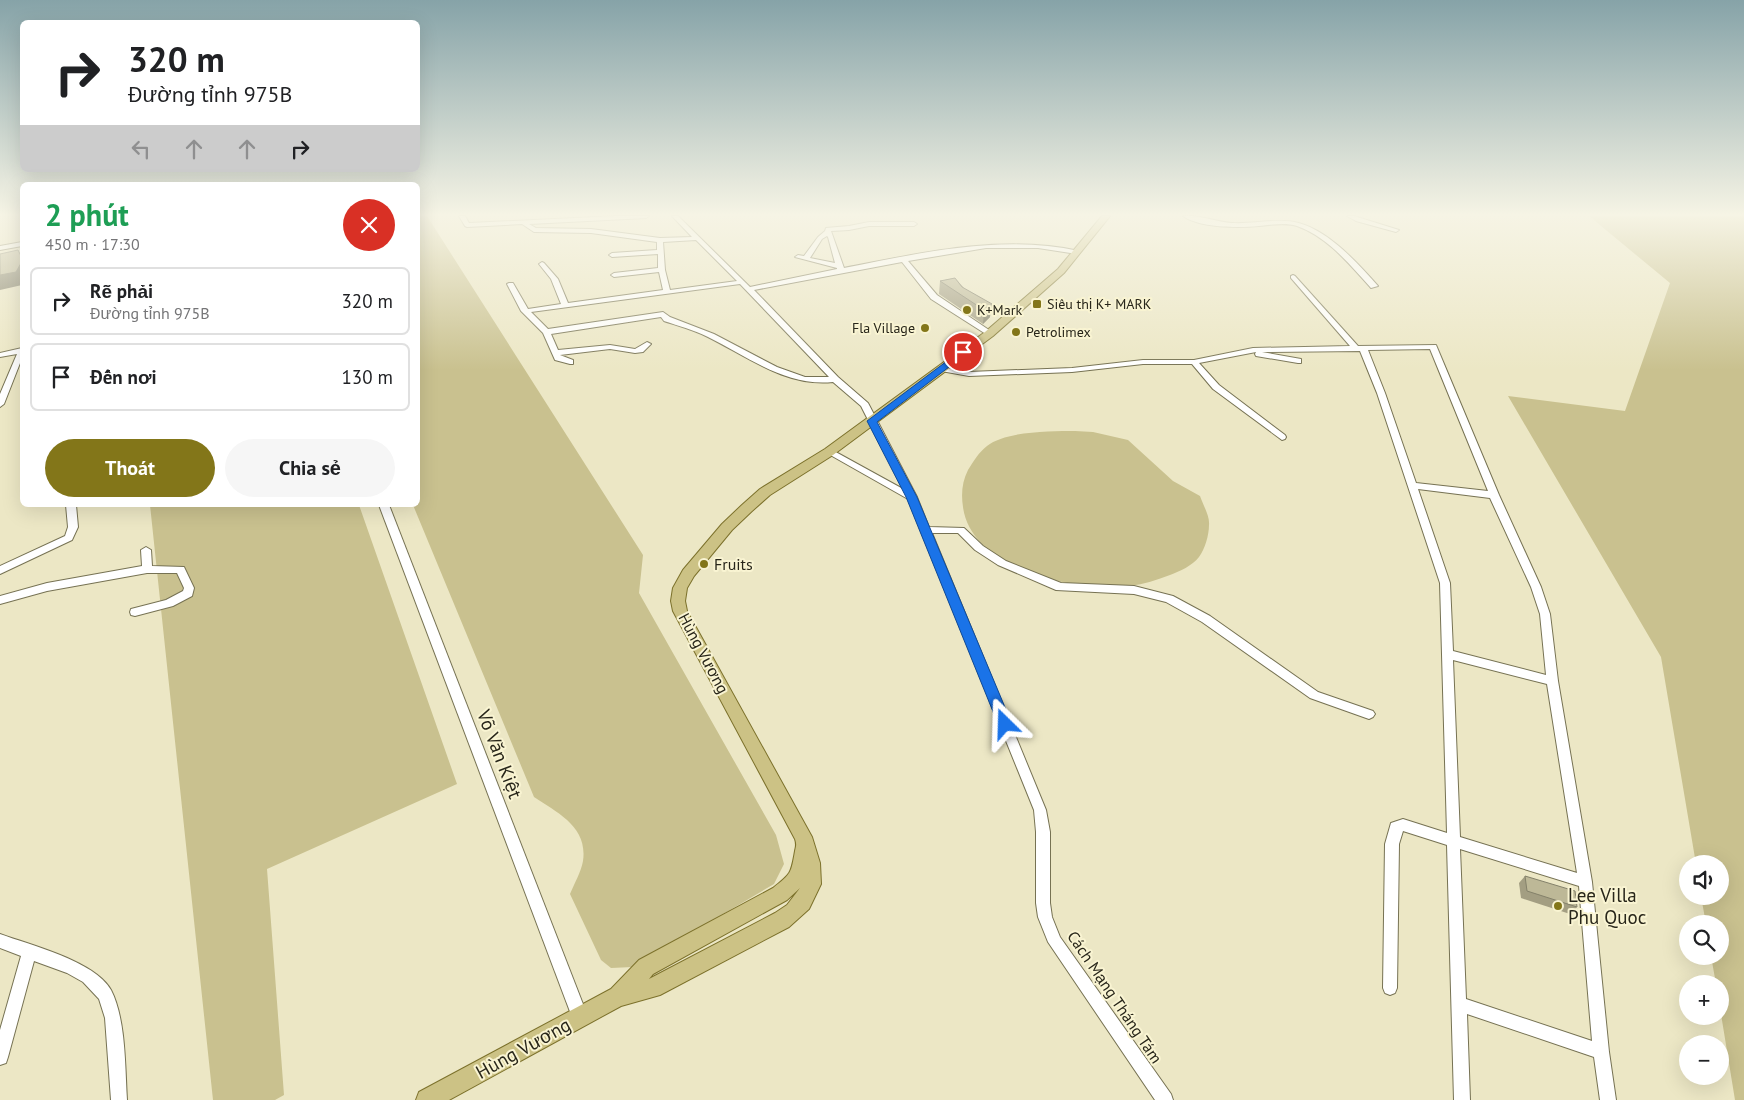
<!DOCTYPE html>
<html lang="vi">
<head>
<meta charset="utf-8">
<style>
  body { margin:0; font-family:"PT Sans",sans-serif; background:#f6f6f6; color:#202124; height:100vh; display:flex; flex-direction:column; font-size:19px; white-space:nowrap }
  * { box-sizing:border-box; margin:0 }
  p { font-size:16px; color:#757577 }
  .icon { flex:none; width:28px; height:28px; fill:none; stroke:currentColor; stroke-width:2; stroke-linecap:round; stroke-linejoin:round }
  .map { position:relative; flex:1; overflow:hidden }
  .details { position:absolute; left:20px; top:182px; width:400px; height:325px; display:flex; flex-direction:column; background:#fff; border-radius:8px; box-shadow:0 5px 20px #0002 }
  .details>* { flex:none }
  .top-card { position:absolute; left:20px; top:20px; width:400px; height:152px; border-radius:8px; box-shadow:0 5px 20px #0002; background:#fff; color:#202124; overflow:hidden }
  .controls { position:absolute; left:1679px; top:855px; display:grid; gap:10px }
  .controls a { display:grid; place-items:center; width:50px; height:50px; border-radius:50%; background:#fff; box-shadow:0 5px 20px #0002; font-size:25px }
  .pin { position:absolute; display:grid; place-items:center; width:42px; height:42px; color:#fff; margin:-21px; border:2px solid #fff; border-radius:50%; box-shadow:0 1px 5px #0007 }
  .me { position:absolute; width:55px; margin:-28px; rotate:338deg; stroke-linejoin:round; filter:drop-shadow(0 0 4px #0008) }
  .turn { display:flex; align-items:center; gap:18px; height:105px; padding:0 25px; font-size:22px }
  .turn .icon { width:65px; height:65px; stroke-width:2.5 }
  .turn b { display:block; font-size:35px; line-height:42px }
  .lanes { display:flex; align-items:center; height:48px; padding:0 25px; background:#0003; justify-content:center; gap:25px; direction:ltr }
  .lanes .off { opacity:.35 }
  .round { display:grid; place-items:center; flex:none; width:52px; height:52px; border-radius:26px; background:#f6f6f6 }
  .overview { display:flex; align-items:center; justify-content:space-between; height:85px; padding:0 25px }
  h1 { font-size:30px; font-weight:800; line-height:38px; color:#1e9e55 }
  .button { display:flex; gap:10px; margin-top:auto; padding:10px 25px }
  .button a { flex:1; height:58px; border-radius:30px; background:#837619; color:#fff; font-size:20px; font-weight:800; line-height:58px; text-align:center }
  .button a+a { background:#f6f6f6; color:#202124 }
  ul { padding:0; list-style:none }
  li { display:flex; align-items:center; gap:15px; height:68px; margin:0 10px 8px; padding:0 15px; border:2px solid #e0e0e0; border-radius:8px }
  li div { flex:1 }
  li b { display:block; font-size:19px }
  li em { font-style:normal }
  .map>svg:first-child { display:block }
</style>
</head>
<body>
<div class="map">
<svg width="1744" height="1100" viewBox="0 0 1744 1100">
  <rect width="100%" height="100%" fill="#ece7c5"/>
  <g fill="#c9c18f">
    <path d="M418 216H427L643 555 639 593 776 835 784 864 774 884 633 967 611 968 601 960 570 894C574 884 581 872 583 861 588 827 558 813 534 797L413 505H418Z"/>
    <path d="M1589 216H1744V1100H1735L1720 1008V984H1716L1711 956H1720V924H1706L1701 896H1720V864H1696L1661 657 1508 396 1625 411 1670 283Z"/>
    <path d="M1075 431 1093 432 1128 440 1173 481 1200 496C1203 505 1210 516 1209 525 1209 535 1205 549 1199 557 1192 566 1180 571 1170 575 1157 580 1144 584 1130 586 1078 593 971 570 963 507 961 494 962 482 968 470 973 462 979 452 987 446 1006 431 1052 431 1075 431Z"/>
    <path d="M150 505H359L457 784 267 869 284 1095 275 1100H213Z"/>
  </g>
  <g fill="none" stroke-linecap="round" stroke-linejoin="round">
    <defs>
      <g id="minor">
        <path d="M459 216H465L469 223 616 216H649L646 218 529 224 536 228 591 229 660 238 692 237 672 216H678L750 287 837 269V268L795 257 798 255 804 256 818 237 825 231 826 228 849 226 869 222H914L917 224 914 226H869L849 230 831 231 844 268C920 253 1003 234 1079 251L1080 252 1077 254 1038 248H986L908 261 937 295 992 332 993 334 989 336 931 299 902 262 754 290 838 377 868 403 917 497 929 527 964 528 983 546 1006 561 1061 583 1134 586 1173 596 1210 616 1318 692 1373 711 1375 714 1373 717 1369 719 1310 698 1202 622 1166 602 1134 594 1056 590 998 565 975 550 958 533H932L1046 810 1050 832V903L1052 917 1060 937 1171 1094 1173 1100H1155L1048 942 1038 917 1036 903V832L1034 810 908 499 825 452 826 450H832L903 489 861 406 833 382C786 387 748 357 708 337 694 330 679 326 664 321L661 317 551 334 558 350 610 345 635 349 647 342 651 344 643 352 635 353 610 349 560 355 573 360V364H570L555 360 543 333 521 311 507 284 509 283H513L528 309 561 304 551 279 539 264 542 262 544 263 558 279 568 303 663 290 659 272 614 277 611 275 614 273 658 268V254L612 257 609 255 612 253 657 250V242L591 233 534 232 522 224 467 227 465 226ZM827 236 828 237 835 263 810 258 822 239ZM696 240 737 281 670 290 665 270 663 242ZM740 284 829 377H805L777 367 714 334 670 317 663 312 548 329 531 312Z"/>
        <path d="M1183 216C1197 214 1216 222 1232 223 1250 224 1268 220 1286 221 1321 222 1356 261 1378 286L1371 288C1350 265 1328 237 1297 226 1285 222 1271 225 1259 226 1238 228 1200 228 1183 216Z"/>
        <path d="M1347 216H1354L1399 230 1396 232 1356 221Z"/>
        <path d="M22 242V246L0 250V246Z"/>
        <path d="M1293 275 1295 276 1358 346 1436 345 1499 495 1541 587 1550 614 1558 681 1592 882 1609 1052 1616 1100H1600L1594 1057 1467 1014 1470 1100H1454L1447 845 1403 831 1399 844 1397 988 1395 993 1390 995 1385 993 1383 988 1385 844 1391 823 1403 819 1447 833 1440 583 1377 393 1360 351 1262 352 1301 359V363H1298L1256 356 1255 354 1256 352 1199 363 1219 385 1285 435 1286 437 1285 439 1282 440 1213 389 1192 364H1143L1072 372 969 376 941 371 937 369 941 367 969 372 1072 368 1143 360H1194L1253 348 1350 346 1291 278V276ZM1430 349 1488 491 1416 483 1385 393 1368 350ZM1418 489 1490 498 1531 587 1540 614 1546 675 1453 651 1450 583ZM1453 660 1547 684 1577 873 1460 837ZM1460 849 1579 886 1592 1041 1466 999Z"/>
        <path d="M22 348V358L4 404 0 407V394L17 354 0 357V353Z"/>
        <path d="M66 505H76L78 527 72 540 0 574V566L65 536 68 527Z"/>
        <path d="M379 505H389L588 1017 585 1022 580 1025 575 1022 572 1017Z"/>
        <path d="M146 547 151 550 152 566 184 567 194 588 192 596 173 606 135 616 131 615 130 612 131 609 166 600 183 591 184 588 177 573H147L47 591 0 604V596L47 583 142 566 141 550Z"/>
        <path d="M0 934C30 945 95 961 111 990 126 1019 125 1068 127 1100H111L105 1018 99 999 83 982 67 973 34 961 8 1057 6 1063 0 1065V1030L21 956 0 948Z"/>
      </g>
      <path id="major" d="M1102 216H1110L1064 273 993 336 833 455 770 495 752 511 732 530 694 576 687 588 685 601 687 611 812 837 820 863 821 884 809 909 789 927 660 995 621 1006 449 1100H416L419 1092 611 989 639 960 773 888C792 873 791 873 795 851 796 846 797 845 795 839L673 611 671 601 673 588 683 570 722 524 742 505 760 489 825 449 985 332 1058 269ZM800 888 787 905 775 913 649 979 653 974 787 900Z"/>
    </defs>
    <use href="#minor" stroke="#767253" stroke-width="2"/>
    <use href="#major" stroke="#7c712b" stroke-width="2"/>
    <use href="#minor" fill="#fff" fill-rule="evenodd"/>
    <use href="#major" fill="#ccc285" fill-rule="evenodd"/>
  </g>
  <g fill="#a39e82">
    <path d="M955 278 990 317 983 324 939 294 940 281Z"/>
    <path d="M1525 876 1577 907 1570 914 1521 898 1519 883Z"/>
  </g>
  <g fill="#84816a">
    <path d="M18 250 22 258V285L0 290V275Z"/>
    <path d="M992 304 990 317 983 324 984 310Z"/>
  </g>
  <g fill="#bdb897" stroke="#84816a">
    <path d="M18 250 21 256V263L16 272 0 275V254Z"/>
    <path d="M955 278 962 287 992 304 984 310 940 281Z"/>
    <path d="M1525 876 1575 891 1577 907 1527 891Z"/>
  </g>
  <linearGradient id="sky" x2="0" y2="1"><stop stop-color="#86a3a8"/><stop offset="0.58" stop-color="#f6f4e5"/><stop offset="1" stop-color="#f6f4e5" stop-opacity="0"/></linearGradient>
  <rect width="1744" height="370" fill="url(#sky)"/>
  <path fill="#1a73e8" stroke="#114b97" d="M963 349 966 350V354L877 422 917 497 1012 724 1010 728 1005 729 1000 728 998 724 906 497 867 421Z"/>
  <g fill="#837619" stroke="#f9f4d2" stroke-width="2">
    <rect x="1032" y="299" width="10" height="10" rx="2.5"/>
    <circle cx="967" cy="310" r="5"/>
    <circle cx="925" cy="328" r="5"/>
    <circle cx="1016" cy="332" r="5"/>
    <circle cx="704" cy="564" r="5"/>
    <circle cx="1558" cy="906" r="5"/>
  </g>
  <g text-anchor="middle" stroke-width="4" stroke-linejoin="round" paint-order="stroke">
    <g font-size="14" fill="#28261a" stroke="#f9f4d2" text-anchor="start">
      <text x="1047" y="309">Siêu thị K+ MARK</text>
      <text x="977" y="315">K+Mark</text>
      <text x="915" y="333" text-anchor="end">Fla Village</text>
      <text x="1026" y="337">Petrolimex</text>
    </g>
    <g font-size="16" fill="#28261a" stroke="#f9f4d2" text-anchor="start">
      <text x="714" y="570">Fruits</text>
    </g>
    <g font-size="16" fill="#28261a" stroke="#f9f4d2">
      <text transform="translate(704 653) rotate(62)" y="6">Hùng Vương</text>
      <text transform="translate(1115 997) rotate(56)" y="6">Cách Mạng Tháng Tám</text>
    </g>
    <g font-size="19" fill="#28261a" stroke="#f9f4d2">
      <text transform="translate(500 754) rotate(69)" y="7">Võ Văn Kiệt</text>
      <text transform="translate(523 1048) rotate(-29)" y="7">Hùng Vương</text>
    </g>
    <g font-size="19" fill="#28261a" stroke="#f9f4d2" text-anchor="start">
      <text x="1568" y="902">Lee Villa<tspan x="1568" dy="22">Phu Quoc</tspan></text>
    </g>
  </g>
</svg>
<div class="controls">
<a><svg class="icon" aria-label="sound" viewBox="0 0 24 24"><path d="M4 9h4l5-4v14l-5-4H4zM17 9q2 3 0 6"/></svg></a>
<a><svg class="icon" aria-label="search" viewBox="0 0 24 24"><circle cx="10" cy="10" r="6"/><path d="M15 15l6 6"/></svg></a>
<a>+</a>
<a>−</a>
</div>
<div class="pin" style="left:963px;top:352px;background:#d93025"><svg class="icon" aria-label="arrive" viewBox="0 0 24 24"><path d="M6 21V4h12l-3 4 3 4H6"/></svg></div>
<svg class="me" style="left:1005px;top:724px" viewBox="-20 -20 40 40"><path d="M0-17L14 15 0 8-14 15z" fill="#1a73e8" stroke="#fff" stroke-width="4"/></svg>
<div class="top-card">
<div class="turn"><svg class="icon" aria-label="right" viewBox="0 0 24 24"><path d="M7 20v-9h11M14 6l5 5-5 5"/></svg><div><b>320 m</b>Đường tỉnh 975B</div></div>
<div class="lanes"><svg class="icon off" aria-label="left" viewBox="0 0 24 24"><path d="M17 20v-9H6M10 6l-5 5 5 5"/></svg><svg class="icon off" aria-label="ahead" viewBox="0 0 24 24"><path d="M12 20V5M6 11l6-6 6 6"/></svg><svg class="icon off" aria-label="ahead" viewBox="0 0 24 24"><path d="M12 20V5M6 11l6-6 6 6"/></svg><svg class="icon" aria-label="right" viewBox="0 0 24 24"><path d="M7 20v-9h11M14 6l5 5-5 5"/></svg></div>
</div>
<section class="details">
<div class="overview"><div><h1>2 phút</h1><p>450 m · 17:30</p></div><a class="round" style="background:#d93025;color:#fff"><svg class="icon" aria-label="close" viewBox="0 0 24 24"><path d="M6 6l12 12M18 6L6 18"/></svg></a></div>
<ul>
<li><svg class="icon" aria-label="right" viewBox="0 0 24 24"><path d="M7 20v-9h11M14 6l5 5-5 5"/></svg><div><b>Rẽ phải</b><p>Đường tỉnh 975B</p></div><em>320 m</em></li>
<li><svg class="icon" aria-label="arrive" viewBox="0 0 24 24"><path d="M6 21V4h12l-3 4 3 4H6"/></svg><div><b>Đến nơi</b></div><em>130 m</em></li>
</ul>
<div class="button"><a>Thoát</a><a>Chia sẻ</a></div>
</section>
</div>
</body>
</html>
